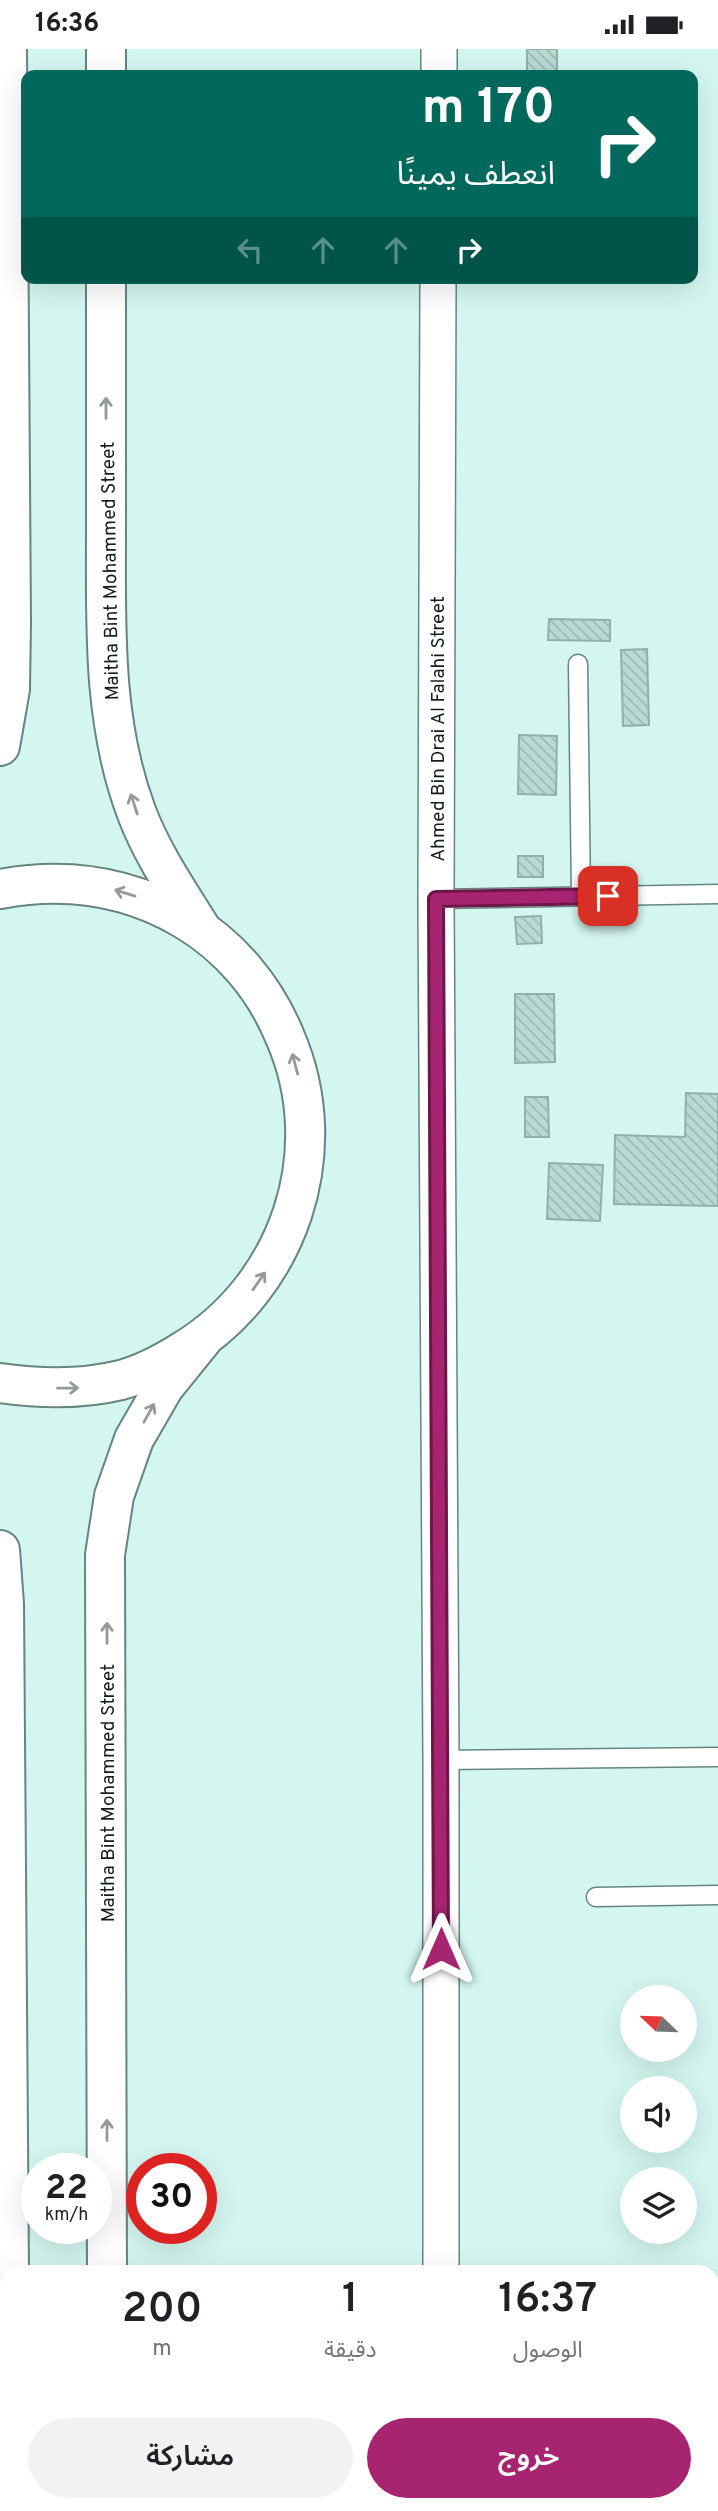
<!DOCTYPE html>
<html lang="ar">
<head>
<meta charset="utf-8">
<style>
  body { margin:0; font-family:Overpass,"Noto Sans Arabic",sans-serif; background:#f2f2f2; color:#202124; direction:rtl; height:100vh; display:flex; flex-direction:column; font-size:26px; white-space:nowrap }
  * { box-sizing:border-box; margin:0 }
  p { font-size:23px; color:#757577 }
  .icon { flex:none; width:38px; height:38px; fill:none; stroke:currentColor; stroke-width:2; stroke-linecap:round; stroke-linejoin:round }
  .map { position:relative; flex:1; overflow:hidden; direction:ltr }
  .drawer { position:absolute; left:0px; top:2216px; width:719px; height:247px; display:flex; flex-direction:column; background:#fff; border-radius:21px 21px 0 0; box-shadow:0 7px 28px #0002; direction:rtl }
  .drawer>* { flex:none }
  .banner { position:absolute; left:21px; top:21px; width:677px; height:214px; border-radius:14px; box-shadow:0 7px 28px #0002; direction:rtl; background:#00695c; color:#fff; overflow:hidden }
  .needle { width:46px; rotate:293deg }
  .tools { position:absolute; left:620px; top:1936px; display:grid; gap:14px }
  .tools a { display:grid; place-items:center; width:77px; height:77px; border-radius:50%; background:#fff; box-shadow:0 7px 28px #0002; font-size:35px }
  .speed { position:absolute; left:21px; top:2104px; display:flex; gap:14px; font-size:35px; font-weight:700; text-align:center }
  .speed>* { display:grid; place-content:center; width:91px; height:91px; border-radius:50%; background:#fff; box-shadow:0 7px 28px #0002; line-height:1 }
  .speed small { font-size:18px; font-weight:400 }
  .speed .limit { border:10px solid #d22; background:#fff; color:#111 }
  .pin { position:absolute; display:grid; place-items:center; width:60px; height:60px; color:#fff; margin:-30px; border-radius:14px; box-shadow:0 4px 10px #0006 }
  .me { position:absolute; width:77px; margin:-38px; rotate:0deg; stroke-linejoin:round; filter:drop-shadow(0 0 5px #0008) }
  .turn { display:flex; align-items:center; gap:24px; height:147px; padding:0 28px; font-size:32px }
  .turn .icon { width:91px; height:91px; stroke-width:2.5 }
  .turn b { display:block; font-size:49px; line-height:60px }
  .lanes { display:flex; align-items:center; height:66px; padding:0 28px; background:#0003; justify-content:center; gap:35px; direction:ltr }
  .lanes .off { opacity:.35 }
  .eta { display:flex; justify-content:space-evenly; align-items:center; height:119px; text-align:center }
  .eta b { font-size:42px; font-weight:600; line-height:49px }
  .button { display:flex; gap:14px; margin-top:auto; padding:14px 28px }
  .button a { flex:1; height:80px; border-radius:42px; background:#a72471; color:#fff; font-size:28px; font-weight:600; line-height:80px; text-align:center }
  .button a+a { background:#f2f2f2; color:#202124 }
  .status { display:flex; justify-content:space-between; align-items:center; height:49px; padding:0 35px; background:#fff; direction:ltr }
  .status svg { height:19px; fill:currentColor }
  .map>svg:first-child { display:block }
</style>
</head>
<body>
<div class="status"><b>16:36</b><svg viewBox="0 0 49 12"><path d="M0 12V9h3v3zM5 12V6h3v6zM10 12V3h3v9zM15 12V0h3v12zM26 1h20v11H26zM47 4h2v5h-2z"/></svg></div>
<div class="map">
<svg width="718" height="2462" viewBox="0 0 718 2462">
  <defs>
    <pattern id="building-back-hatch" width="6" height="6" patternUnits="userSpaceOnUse" patternTransform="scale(1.75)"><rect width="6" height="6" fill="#b8d9d4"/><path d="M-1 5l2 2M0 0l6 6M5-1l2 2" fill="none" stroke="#9dbab5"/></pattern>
  </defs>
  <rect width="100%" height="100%" fill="#d4f6f1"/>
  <g fill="url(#building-back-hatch)" stroke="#90b0ac" stroke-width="2">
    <rect x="527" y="0" width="30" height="26"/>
    <path d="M549 570 610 571V592L548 591Z"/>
    <path d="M647 600 649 676 623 677 621 601Z"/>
    <path d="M519 686 557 687 556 746 518 745Z"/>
    <rect x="518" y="807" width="25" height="21"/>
    <path d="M541 867 542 894 517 895 515 868Z"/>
    <path d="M515 945H554L555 1013 515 1014Z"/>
    <path d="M686 1044 718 1045V1157L614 1155 615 1086 685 1088Z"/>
    <path d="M525 1048H548L549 1088H525Z"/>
    <path d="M549 1114 603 1116 600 1172 547 1170Z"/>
  </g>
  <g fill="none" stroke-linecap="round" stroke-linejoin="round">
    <defs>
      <g id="service">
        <path d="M578 615 581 847"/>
        <path d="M436 850 718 845"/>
        <path d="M441 1711 718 1708"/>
        <path d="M596 1848 718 1846"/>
      </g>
      <g id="minor">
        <path d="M439 26V0"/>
        <path d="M438 229 436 850 441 1711V2222"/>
        <path d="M440 2462V2455"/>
      </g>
      <g id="secondary">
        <path d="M106 26V0"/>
        <path d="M106 229C106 312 106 396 106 479 106 574 102 671 136 762 151 803 177 841 200 878"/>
        <path d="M0 697 10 640 11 574 7 0"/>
        <path d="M0 840C65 828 126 836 184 870 230 897 265 939 285 988 335 1103 289 1238 183 1302 164 1314 143 1325 121 1331 80 1341 41 1340 0 1334"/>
        <path d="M0 1501 4 1555 9 2222"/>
        <path d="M107 2222 105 1506 114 1447 134 1390 164 1338 202 1291"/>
        <path d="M11 2455V2462"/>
        <path d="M107 2455V2462"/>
      </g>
    </defs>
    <use href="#service" stroke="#668580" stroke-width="21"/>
    <use href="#minor" stroke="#668580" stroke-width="38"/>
    <use href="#secondary" stroke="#668580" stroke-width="42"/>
    <use href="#service" stroke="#fff" stroke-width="18"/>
    <use href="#minor" stroke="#fff" stroke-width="35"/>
    <use href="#secondary" stroke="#fff" stroke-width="38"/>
  </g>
  <defs><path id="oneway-shaft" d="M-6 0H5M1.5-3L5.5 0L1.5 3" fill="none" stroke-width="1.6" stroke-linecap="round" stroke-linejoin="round" transform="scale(1.75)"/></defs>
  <g stroke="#949a99">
    <use href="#oneway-shaft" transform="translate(106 359) rotate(-90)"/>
    <use href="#oneway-shaft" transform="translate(134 755) rotate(-108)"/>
    <use href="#oneway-shaft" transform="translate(125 844) rotate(-163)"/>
    <use href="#oneway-shaft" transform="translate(295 1015) rotate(-105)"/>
    <use href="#oneway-shaft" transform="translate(259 1232) rotate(-55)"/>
    <use href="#oneway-shaft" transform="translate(68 1339) rotate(-1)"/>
    <use href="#oneway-shaft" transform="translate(149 1364) rotate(-61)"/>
    <use href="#oneway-shaft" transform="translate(107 1584) rotate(-90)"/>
    <use href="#oneway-shaft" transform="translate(107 2081) rotate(-90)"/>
  </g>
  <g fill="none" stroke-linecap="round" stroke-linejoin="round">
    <defs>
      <path id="route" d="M441 1900 436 850 608 847"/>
    </defs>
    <use href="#route" stroke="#6d1749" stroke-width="18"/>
    <use href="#route" stroke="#a72471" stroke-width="12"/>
  </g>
  <g text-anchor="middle" stroke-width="5" stroke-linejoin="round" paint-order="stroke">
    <g font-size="19" fill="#121e1c" stroke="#fff">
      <text transform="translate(109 522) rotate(-91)" y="7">Maitha Bint Mohammed Street</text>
      <text transform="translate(437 680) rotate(-90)" y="7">Ahmed Bin Drai Al Falahi Street</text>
      <text transform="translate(107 1744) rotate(-90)" y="7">Maitha Bint Mohammed Street</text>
    </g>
  </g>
</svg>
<div class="tools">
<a><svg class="needle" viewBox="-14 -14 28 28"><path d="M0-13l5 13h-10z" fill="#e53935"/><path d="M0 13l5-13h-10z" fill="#757577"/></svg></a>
<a><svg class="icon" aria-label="sound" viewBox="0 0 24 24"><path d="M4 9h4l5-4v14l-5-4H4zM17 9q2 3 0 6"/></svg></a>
<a><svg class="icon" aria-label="layers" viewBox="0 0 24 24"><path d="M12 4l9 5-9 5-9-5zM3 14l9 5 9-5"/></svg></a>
</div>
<div class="speed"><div>22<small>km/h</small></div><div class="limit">30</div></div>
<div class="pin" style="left:608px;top:847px;background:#d93025"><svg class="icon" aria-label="arrive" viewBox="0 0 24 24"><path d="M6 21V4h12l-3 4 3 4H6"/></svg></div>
<svg class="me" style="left:441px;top:1900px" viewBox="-20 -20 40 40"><path d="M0-17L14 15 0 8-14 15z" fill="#a72471" stroke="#fff" stroke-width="4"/></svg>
<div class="banner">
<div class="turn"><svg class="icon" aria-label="right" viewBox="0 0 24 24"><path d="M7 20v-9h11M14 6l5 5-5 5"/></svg><div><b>170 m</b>انعطف يمينًا</div></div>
<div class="lanes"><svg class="icon off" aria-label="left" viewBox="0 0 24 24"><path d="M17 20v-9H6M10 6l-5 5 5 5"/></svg><svg class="icon off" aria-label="ahead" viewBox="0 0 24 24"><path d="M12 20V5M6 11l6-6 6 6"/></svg><svg class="icon off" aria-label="ahead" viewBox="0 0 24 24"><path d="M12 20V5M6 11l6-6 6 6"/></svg><svg class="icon" aria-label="right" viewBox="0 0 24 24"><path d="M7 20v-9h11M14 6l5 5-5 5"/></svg></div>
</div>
<section class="drawer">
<div class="eta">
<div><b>16:37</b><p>الوصول</p></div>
<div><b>1</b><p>دقيقة</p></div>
<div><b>200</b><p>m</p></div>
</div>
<div class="button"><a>خروج</a><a>مشاركة</a></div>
</section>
</div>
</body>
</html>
